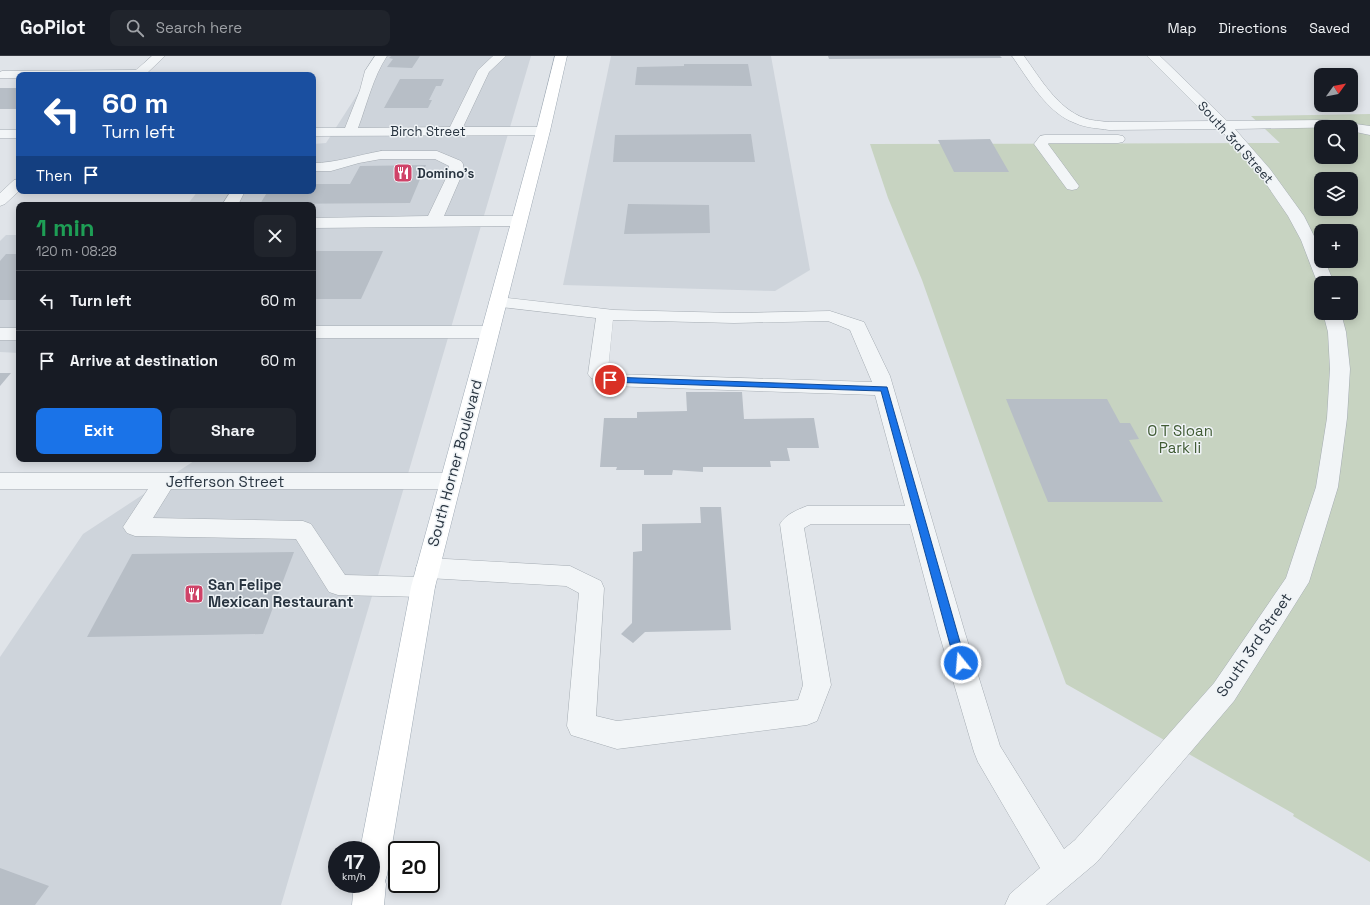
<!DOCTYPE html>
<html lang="en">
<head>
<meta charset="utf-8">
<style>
  body { margin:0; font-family:"Space Grotesk",sans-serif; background:#20242c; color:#f1f3f6; height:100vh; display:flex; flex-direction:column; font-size:15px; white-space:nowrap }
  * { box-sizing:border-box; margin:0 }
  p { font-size:13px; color:#9ea1a6 }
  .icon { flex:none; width:22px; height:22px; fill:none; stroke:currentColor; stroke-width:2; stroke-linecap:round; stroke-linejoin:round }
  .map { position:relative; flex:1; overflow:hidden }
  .drawer { position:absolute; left:16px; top:146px; width:300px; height:260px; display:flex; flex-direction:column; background:#171b24; border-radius:8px; box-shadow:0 2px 10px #0003 }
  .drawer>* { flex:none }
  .top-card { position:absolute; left:16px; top:16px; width:300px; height:122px; border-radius:8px; box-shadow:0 2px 10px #0003; background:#1a4fa0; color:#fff; overflow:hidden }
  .needle { width:26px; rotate:57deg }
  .fabs { position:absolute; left:1314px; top:12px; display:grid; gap:8px }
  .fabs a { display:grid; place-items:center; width:44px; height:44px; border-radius:8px; background:#171b24; box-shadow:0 2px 10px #0003; font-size:20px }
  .speed { position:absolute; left:328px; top:785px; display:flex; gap:8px; font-size:20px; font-weight:700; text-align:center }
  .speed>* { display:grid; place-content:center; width:52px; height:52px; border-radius:50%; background:#171b24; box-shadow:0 2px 10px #0003; line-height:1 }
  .speed small { font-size:10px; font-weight:400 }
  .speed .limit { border:2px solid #111; border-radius:6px; background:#fff; color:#111 }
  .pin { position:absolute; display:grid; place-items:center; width:34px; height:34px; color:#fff; margin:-17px; border:2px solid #fff; border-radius:50%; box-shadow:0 1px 4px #0007 }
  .me { position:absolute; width:44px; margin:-22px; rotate:343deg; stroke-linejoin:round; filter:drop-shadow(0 0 3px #0008) }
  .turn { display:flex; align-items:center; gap:14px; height:84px; padding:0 20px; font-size:18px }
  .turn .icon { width:52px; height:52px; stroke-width:2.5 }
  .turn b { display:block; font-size:28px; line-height:34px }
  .then { display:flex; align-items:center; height:38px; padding:0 20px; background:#0003; gap:8px; font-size:15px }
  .round { display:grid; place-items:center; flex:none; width:42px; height:42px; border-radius:8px; background:#20242c }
  .overview { display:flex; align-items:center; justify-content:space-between; height:68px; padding:0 20px }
  h1 { font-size:24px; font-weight:700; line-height:30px; color:#1e9e55 }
  .button { display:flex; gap:8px; margin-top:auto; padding:8px 20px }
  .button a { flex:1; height:46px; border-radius:8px; background:#1a73e8; color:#fff; font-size:16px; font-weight:700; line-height:46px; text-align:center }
  .button a+a { background:#20242c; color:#f1f3f6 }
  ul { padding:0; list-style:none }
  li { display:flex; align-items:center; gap:12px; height:60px; padding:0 20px; border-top:1px solid #363941 }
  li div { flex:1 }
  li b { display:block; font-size:15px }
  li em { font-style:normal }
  header { display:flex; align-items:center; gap:24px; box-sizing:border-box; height:56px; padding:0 20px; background:#171b24; border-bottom:1px solid #363941 }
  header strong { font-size:19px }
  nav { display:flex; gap:22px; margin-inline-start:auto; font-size:14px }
  .search { width:280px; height:36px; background:#20242c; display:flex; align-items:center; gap:10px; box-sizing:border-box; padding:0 14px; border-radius:8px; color:#9ea1a6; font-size:15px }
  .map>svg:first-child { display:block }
</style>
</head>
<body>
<header>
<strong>GoPilot</strong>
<div class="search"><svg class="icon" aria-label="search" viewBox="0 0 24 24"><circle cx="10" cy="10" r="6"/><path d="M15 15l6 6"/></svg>Search here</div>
<nav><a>Map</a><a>Directions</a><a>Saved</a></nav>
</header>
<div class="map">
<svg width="1370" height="849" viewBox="0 0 1370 849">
  <rect width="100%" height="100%" fill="#e0e4e9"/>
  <g fill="#ced4db">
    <path d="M382 0H531L281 849H0V601L83 478 197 403H313V149H187L198 135H313V88L326 87Z"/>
    <path d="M611 0H771L810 214 775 235 563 229Z"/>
    <path d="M6 179H19V297L0 296V185Z"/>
  </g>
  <path fill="#c7d3c1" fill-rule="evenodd" d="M1370 58V806L1293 760 1294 758 1066 628 1033 538 922 224 888 142 870 88 1280 87 1251 60ZM1321 71H1351V101H1321ZM1321 123H1351V153H1321ZM1321 175H1351V205H1321ZM1321 227H1351V257H1321Z"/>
  <g fill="#b7bec6">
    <path d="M391 0H420L412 12 387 11 393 3 389 2Z"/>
    <path d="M828 0H1000L1002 2 829 3Z"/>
    <path d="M684 8H748L752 30 635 29 637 11 684 10Z"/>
    <path d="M400 23H444L441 30H436L429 44H432L428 52H384Z"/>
    <rect x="0" y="32" width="19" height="21"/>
    <path d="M751 78 755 106H613L615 79Z"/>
    <path d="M990 83 1009 116H954L938 84Z"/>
    <path d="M426 109 410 147 260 148 268 135H313V128H350L360 110Z"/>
    <path d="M628 148 709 149 710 177 624 178Z"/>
    <path d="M316 195H383L361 243H313V198Z"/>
    <path d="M6 198H19V244H0V205Z"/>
    <path d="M0 317H11L0 330Z"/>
    <path d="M686 336H742L744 363 814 362 819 392H787L790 405H770L771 411H703V416L673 414 672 419H644V414H616L617 411H600L604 362H637V356L687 355Z"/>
    <path d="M1006 343H1107L1120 367H1130L1139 383 1129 384 1163 446H1048Z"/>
    <path d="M700 451H721L731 574 645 576 633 587 621 578 632 567 633 496 642 495V468L701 467Z"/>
    <path d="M294 496 263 578 87 581 132 498Z"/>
    <path d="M0 812 49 830 35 849H0Z"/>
  </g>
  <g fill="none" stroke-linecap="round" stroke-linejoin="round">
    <defs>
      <g id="minor">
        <path d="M152 0H165L145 19H19V22H0V16L2 15 136 14Z"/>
        <path d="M375 0H387C373 21 367 48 358 72L450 71 478 14 493 0H506L489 16 463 71H543L548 72 550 75 548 78 543 79 313 80V72H345L360 34 365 15Z"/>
        <path d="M1012 0H1024C1040 22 1057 52 1084 62 1092 65 1101 65 1109 66L1212 65 1147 0H1160L1227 65 1327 64 1370 70V79L1351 75V71L1235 73 1270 113 1304 160 1321 194V205H1325L1334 227H1321V231H1319L1301 184 1288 160 1260 119 1220 73 1109 74C1097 72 1086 72 1075 67 1047 57 1029 24 1012 0Z"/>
        <rect x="0" y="74" width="19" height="8"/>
        <path d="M1045 79H1118L1123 80 1125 83 1123 86 1118 87H1049L1048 88 1079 130 1077 133 1072 134 1067 133 1034 88 1040 80Z"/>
        <path d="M381 95H437L461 105 463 108V116L444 160H519L525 162 527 165 525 168 519 170 313 172V162L428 160 449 116V110L435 103H381L359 107 331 115H313V107C336 107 358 99 381 95Z"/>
        <path d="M19 123V135L5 148 0 150V137L14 124Z"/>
        <path d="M231 135H245L238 149H222Z"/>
        <path d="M498 241 614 254 734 257 830 255 864 266 890 320 965 577 1000 690 1064 793 1075 784 1214 627 1286 522 1316 431 1327 362 1330 313 1328 276 1323 257H1341L1346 276 1350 313 1347 362 1338 431 1309 526 1234 645 1097 806 1046 849H1005L1010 838 1040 812 978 706 974 696 939 577 910 468H811L804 472 831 629 817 665 807 669 617 693 571 679 567 670 579 537 566 530 428 522 419 519 416 512 419 505 428 502 570 510 601 525 604 532 596 660 617 665 798 644 803 629 780 468C786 458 797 454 807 450H905L875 339 610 330 591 322 588 318 596 262 492 250 489 246 492 242ZM613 264 734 267 828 265 850 274 872 326 613 318 608 315Z"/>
        <path d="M313 270H490L496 272 499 276 496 280 490 282H313Z"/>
        <rect x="0" y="272" width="19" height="12"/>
        <path d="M0 417H451L459 419 462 425 459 431 451 433H171L153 462 303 465 311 468 345 519 423 521 432 524 435 531 432 538 423 541 338 539 329 536 296 483 135 480 127 477 123 471 148 433H0Z"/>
      </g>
      <path id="major" d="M555 0H567L550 75 435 531 387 819 385 825 386 828 384 849H352L354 828H371V794H360L411 531 536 75Z"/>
    </defs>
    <use href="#minor" stroke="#a5acb3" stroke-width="1"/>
    <use href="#major" stroke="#9faab5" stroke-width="1"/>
    <use href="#minor" fill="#f2f5f7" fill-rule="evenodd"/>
    <use href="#major" fill="#fff" fill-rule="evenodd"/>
  </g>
  <path fill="#1a73e8" stroke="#114b97" d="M610 321 887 331 966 607 965 610 961 612 957 610 955 607 881 335 607 326 606 324Z"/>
  <defs>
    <symbol id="restaurant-square" viewBox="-11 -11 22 22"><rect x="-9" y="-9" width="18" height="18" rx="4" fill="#cf4368" stroke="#eff3f6"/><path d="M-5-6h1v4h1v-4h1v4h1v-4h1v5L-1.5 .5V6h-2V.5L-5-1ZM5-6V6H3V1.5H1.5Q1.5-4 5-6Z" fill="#fff"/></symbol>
  </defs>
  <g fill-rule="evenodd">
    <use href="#restaurant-square" x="392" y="106" width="22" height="22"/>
    <use href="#restaurant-square" x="183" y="527" width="22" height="22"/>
  </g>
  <g text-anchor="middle" stroke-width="3" stroke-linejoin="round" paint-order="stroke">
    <g font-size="13" fill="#283440" stroke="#eff3f6">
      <text x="428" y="80">Birch Street</text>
      <text transform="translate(1236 86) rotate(48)" y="5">South 3rd Street</text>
    </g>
    <g font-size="13" font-weight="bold" fill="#283440" stroke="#eff3f6" text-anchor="start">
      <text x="417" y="122">Domino's</text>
    </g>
    <g font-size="15" fill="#415c35" stroke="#eff3f6">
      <text x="1180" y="380">O T Sloan<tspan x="1180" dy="17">Park Ii</tspan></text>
    </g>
    <g font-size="15" fill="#283440" stroke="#eff3f6">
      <text transform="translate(455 407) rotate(-75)" y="5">South Horner Boulevard</text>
      <text x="225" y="431">Jefferson Street</text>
      <text transform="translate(1254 589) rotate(-56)" y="5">South 3rd Street</text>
    </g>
    <g font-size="15" font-weight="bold" fill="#283440" stroke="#eff3f6" text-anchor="start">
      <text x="208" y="534">San Felipe<tspan x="208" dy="17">Mexican Restaurant</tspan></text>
    </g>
  </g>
</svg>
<div class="fabs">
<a><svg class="needle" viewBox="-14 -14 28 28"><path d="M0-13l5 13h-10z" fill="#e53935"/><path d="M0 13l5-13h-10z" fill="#9ea1a6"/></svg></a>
<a><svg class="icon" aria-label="search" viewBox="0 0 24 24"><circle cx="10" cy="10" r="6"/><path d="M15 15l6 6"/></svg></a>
<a><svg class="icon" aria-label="layers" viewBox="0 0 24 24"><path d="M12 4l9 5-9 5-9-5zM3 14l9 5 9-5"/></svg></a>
<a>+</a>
<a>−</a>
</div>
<div class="speed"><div>17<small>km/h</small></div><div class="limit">20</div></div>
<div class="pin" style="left:610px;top:324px;background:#d93025"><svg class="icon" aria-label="arrive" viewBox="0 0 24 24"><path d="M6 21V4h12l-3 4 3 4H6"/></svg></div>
<svg class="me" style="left:961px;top:607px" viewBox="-20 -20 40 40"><circle r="17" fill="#1a73e8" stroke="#fff" stroke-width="3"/><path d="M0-11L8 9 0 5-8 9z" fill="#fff"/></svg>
<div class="top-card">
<div class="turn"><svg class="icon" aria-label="left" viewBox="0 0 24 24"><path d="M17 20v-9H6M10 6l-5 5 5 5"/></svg><div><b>60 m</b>Turn left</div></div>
<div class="then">Then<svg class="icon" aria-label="arrive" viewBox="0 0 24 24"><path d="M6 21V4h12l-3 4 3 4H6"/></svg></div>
</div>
<section class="drawer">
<div class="overview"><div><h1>1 min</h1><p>120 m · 08:28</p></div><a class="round"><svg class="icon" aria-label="close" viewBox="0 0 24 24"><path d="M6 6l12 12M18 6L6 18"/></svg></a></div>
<ul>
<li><svg class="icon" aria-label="left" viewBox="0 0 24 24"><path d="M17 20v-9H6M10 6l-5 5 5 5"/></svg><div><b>Turn left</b></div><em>60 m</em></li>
<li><svg class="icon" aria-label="arrive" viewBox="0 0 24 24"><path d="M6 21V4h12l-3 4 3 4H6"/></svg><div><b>Arrive at destination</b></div><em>60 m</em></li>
</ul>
<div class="button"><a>Exit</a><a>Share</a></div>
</section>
</div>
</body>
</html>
